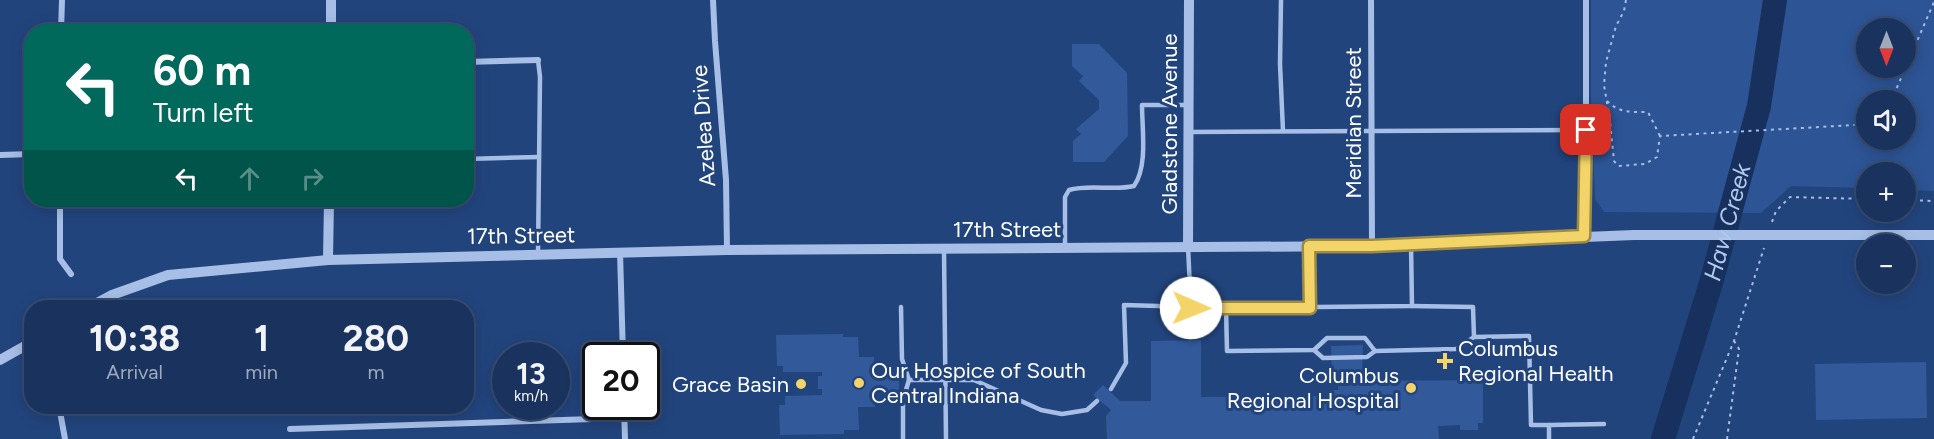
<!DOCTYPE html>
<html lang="en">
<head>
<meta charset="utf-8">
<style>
  body { margin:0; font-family:Figtree,sans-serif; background:#273f67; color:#f1f3f6; height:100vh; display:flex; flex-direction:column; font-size:22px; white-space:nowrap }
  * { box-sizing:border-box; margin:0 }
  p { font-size:20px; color:#9faabc }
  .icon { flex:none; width:33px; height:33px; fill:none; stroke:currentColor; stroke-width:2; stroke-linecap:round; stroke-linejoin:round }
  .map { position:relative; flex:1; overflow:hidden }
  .panel { position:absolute; left:24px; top:300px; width:450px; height:114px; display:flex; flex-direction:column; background:#1a335e; border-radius:24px; box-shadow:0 3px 15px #0003,0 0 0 2px #384e73 }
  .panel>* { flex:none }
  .guide { position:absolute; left:24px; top:24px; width:450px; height:183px; border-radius:24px; box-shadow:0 3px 15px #0003,0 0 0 2px #384e73; background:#00695c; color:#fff; overflow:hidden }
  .needle { width:39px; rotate:180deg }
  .fabs { position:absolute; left:1856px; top:18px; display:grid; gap:12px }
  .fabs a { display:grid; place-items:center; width:60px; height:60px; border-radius:50%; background:#1a335e; box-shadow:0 3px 15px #0003,0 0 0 2px #384e73; font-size:30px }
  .speed { position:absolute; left:492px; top:342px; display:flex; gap:12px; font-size:30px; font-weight:700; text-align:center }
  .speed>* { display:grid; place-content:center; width:78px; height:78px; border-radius:50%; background:#1a335e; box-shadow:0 3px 15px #0003,0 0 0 2px #384e73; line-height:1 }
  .speed small { font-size:15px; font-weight:400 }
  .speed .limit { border:3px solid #111; border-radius:9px; background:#fff; color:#111 }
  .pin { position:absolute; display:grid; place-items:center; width:51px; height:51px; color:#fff; margin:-26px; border-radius:12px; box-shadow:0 3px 9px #0006 }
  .me { position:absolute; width:66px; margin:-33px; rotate:91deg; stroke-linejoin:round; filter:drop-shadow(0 0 4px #0008) }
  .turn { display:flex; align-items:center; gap:21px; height:126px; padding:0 30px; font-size:27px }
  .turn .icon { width:78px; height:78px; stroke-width:2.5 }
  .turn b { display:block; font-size:42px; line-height:51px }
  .lanes { display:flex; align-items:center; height:57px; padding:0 30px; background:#0003; justify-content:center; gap:30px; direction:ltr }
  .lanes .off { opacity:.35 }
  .eta { display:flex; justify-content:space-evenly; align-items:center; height:102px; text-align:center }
  .eta b { font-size:36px; font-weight:700; line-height:42px }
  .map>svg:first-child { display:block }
</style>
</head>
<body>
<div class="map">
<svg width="1934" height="439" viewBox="0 0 1934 439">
  <rect width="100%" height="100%" fill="#22447d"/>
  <path fill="#2d5495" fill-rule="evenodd" d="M1591 0H1934V191L1905 190V172H1866V188L1791 186 1761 213 1604 212 1595 199 1591 98ZM1866 28H1905V68H1866ZM1866 100H1905V140H1866Z"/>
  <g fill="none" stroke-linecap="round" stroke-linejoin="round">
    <path stroke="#17305d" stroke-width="24" id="s1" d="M1663 439 1711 283 1759 106 1775 0"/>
  </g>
  <g fill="#32599a">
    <path d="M1072 44H1099L1127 73 1128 136 1104 162H1073V141L1081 134 1076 129 1099 109V100L1079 81 1083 76 1072 66Z"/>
    <path d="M843 334V337H858L859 357H874L875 374H899V390L874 391 875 407H858L859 430H844V434L780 435 779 405H785V396L822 395V389H818V376H822V372H783V366H777L776 335Z"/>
    <path d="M1201 340V397L1318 396V404H1334L1333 390H1338V374H1332L1331 346 1363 345 1362 373H1358V381L1483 380V423H1478V430H1460V425L1438 426 1439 439H1107L1106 416 1111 410 1093 395 1103 385 1120 401H1151V341Z"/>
    <path d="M1926 362 1927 418 1816 420 1815 364Z"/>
  </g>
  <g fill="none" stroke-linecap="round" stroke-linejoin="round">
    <g stroke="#a7bfe6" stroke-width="2" stroke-dasharray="3 4.5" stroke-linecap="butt">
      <path d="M1626 0 1624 11 1616 26 1606 62 1604 85 1610 121 1614 161 1618 166 1645 164 1657 157 1660 136 1855 125 1866 120"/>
      <path d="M1888 100 1895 92 1934 2"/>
      <path d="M1607 101C1619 113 1631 112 1648 112L1660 136"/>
      <path d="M1905 200 1934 201"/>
      <path d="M1772 222 1776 211 1790 197 1866 199"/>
      <path d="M1693 439 1734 341 1764 248"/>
      <path d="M1727 439 1739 349 1734 341"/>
    </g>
    <g stroke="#a7bfe6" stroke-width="4.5">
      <path d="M1281 0 1280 64 1283 131"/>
      <path d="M538 60 540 77 538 254"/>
      <path d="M1190 132 1586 130"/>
      <path d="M466 159 539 157"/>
      <path d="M1188 247 1191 308"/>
      <path d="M1309 247 1310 307"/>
      <path d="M1065 248V197L1069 190C1090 184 1113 191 1134 186 1148 166 1142 129 1142 105H1189"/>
      <path d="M944 250 946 439"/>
      <path d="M1412 306 1473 307 1474 337"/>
      <path d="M901 307 902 359 909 380 903 400V439"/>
      <path d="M1226 308 1227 351 1314 350 1327 338H1365L1375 351 1456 349 1474 337 1529 336 1531 425H1549V439"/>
      <path d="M1314 350 1323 358 1367 357 1375 351"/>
      <path d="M909 380H974L1041 410 1062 414 1087 410 1097 401"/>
      <path d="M1111 389 1126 363 1124 305 1226 308 1412 306 1411 244"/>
      <path d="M1549 425 1604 424"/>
    </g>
    <g stroke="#a7bfe6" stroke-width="6">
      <path d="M713 0 715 41 726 180 727 250"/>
      <path d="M1371 0 1372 246"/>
      <path d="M61 32 62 0"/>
      <path d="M466 62 538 60"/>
      <path d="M0 155 32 154"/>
      <path d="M60 200V259L71 274"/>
      <path d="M1584 236 1586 130V0"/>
      <path d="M620 252 623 356"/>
      <path d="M59 406 65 439"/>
      <path d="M624 406 625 439"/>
      <path d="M290 429 624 418"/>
    </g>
    <g stroke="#a7bfe6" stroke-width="10">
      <path d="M331 0V32"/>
      <path d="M1800 235H1934"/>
      <path d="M1188 247 1189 0"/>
      <path d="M328 260 329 200"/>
      <path d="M88 308 112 295 168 275 328 260 727 250 1372 246 1634 235"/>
      <path d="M0 360 32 342"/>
    </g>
    <path stroke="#a7bfe6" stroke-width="10" d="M1634 235H1800"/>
  </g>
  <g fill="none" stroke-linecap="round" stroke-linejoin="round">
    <defs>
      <path id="route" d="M1191 308H1310L1309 246H1372L1584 236 1586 130"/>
    </defs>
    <use href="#route" stroke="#9d8a44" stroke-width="15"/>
    <use href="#route" stroke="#f2d469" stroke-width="10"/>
  </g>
  <g fill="#f2d469" stroke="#22447d" stroke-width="2">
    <path d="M1442 352h6v6h6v6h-6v6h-6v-6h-6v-6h6z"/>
    <circle cx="859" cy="383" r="6"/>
    <circle cx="801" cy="384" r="6"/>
    <circle cx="1411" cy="388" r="6"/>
  </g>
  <g text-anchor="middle" stroke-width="6" stroke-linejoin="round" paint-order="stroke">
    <g font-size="22" fill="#fff" stroke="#22447d">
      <text transform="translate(1353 123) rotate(-90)" y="8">Meridian Street</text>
      <text transform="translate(1169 124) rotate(-90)" y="8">Gladstone Avenue</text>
      <text transform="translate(703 126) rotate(-94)" y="8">Azelea Drive</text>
      <text x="1007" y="237">17th Street</text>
      <text transform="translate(521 235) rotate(-1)" y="8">17th Street</text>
    </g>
    <g font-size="22" fill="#fff" stroke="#22447d" text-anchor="start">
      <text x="1458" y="356">Columbus<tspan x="1458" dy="25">Regional Health</tspan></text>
      <text x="871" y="378">Our Hospice of South<tspan x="871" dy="25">Central Indiana</tspan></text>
      <text x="1399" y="383" text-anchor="end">Columbus<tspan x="1399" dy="25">Regional Hospital</tspan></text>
      <text x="789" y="392" text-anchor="end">Grace Basin</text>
    </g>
    <g font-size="24" font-style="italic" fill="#b2c9ee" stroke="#22447d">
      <text dy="8" stroke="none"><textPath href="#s1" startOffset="226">Haw Creek</textPath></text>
    </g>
  </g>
</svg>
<div class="fabs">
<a><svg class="needle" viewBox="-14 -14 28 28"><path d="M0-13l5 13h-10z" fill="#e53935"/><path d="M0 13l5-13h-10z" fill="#9faabc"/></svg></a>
<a><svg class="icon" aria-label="sound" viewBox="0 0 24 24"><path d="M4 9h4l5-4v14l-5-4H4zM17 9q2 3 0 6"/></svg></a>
<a>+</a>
<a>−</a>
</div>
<div class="speed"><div>13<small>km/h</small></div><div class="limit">20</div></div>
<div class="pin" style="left:1586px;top:130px;background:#d93025"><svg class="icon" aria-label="arrive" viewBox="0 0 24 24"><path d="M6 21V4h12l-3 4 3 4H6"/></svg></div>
<svg class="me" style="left:1191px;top:308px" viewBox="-20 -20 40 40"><circle r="19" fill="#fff"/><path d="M0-13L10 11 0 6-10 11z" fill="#f2d469"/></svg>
<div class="guide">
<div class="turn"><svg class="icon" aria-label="left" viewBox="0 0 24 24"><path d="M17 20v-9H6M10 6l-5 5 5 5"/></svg><div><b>60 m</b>Turn left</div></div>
<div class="lanes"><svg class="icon" aria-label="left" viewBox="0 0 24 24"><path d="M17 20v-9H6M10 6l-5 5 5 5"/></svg><svg class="icon off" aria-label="ahead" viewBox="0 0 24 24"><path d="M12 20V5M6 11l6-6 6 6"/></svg><svg class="icon off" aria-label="right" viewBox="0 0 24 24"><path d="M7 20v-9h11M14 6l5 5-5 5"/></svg></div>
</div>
<section class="panel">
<div class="eta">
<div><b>10:38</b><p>Arrival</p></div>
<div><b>1</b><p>min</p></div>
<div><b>280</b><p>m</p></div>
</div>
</section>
</div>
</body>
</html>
